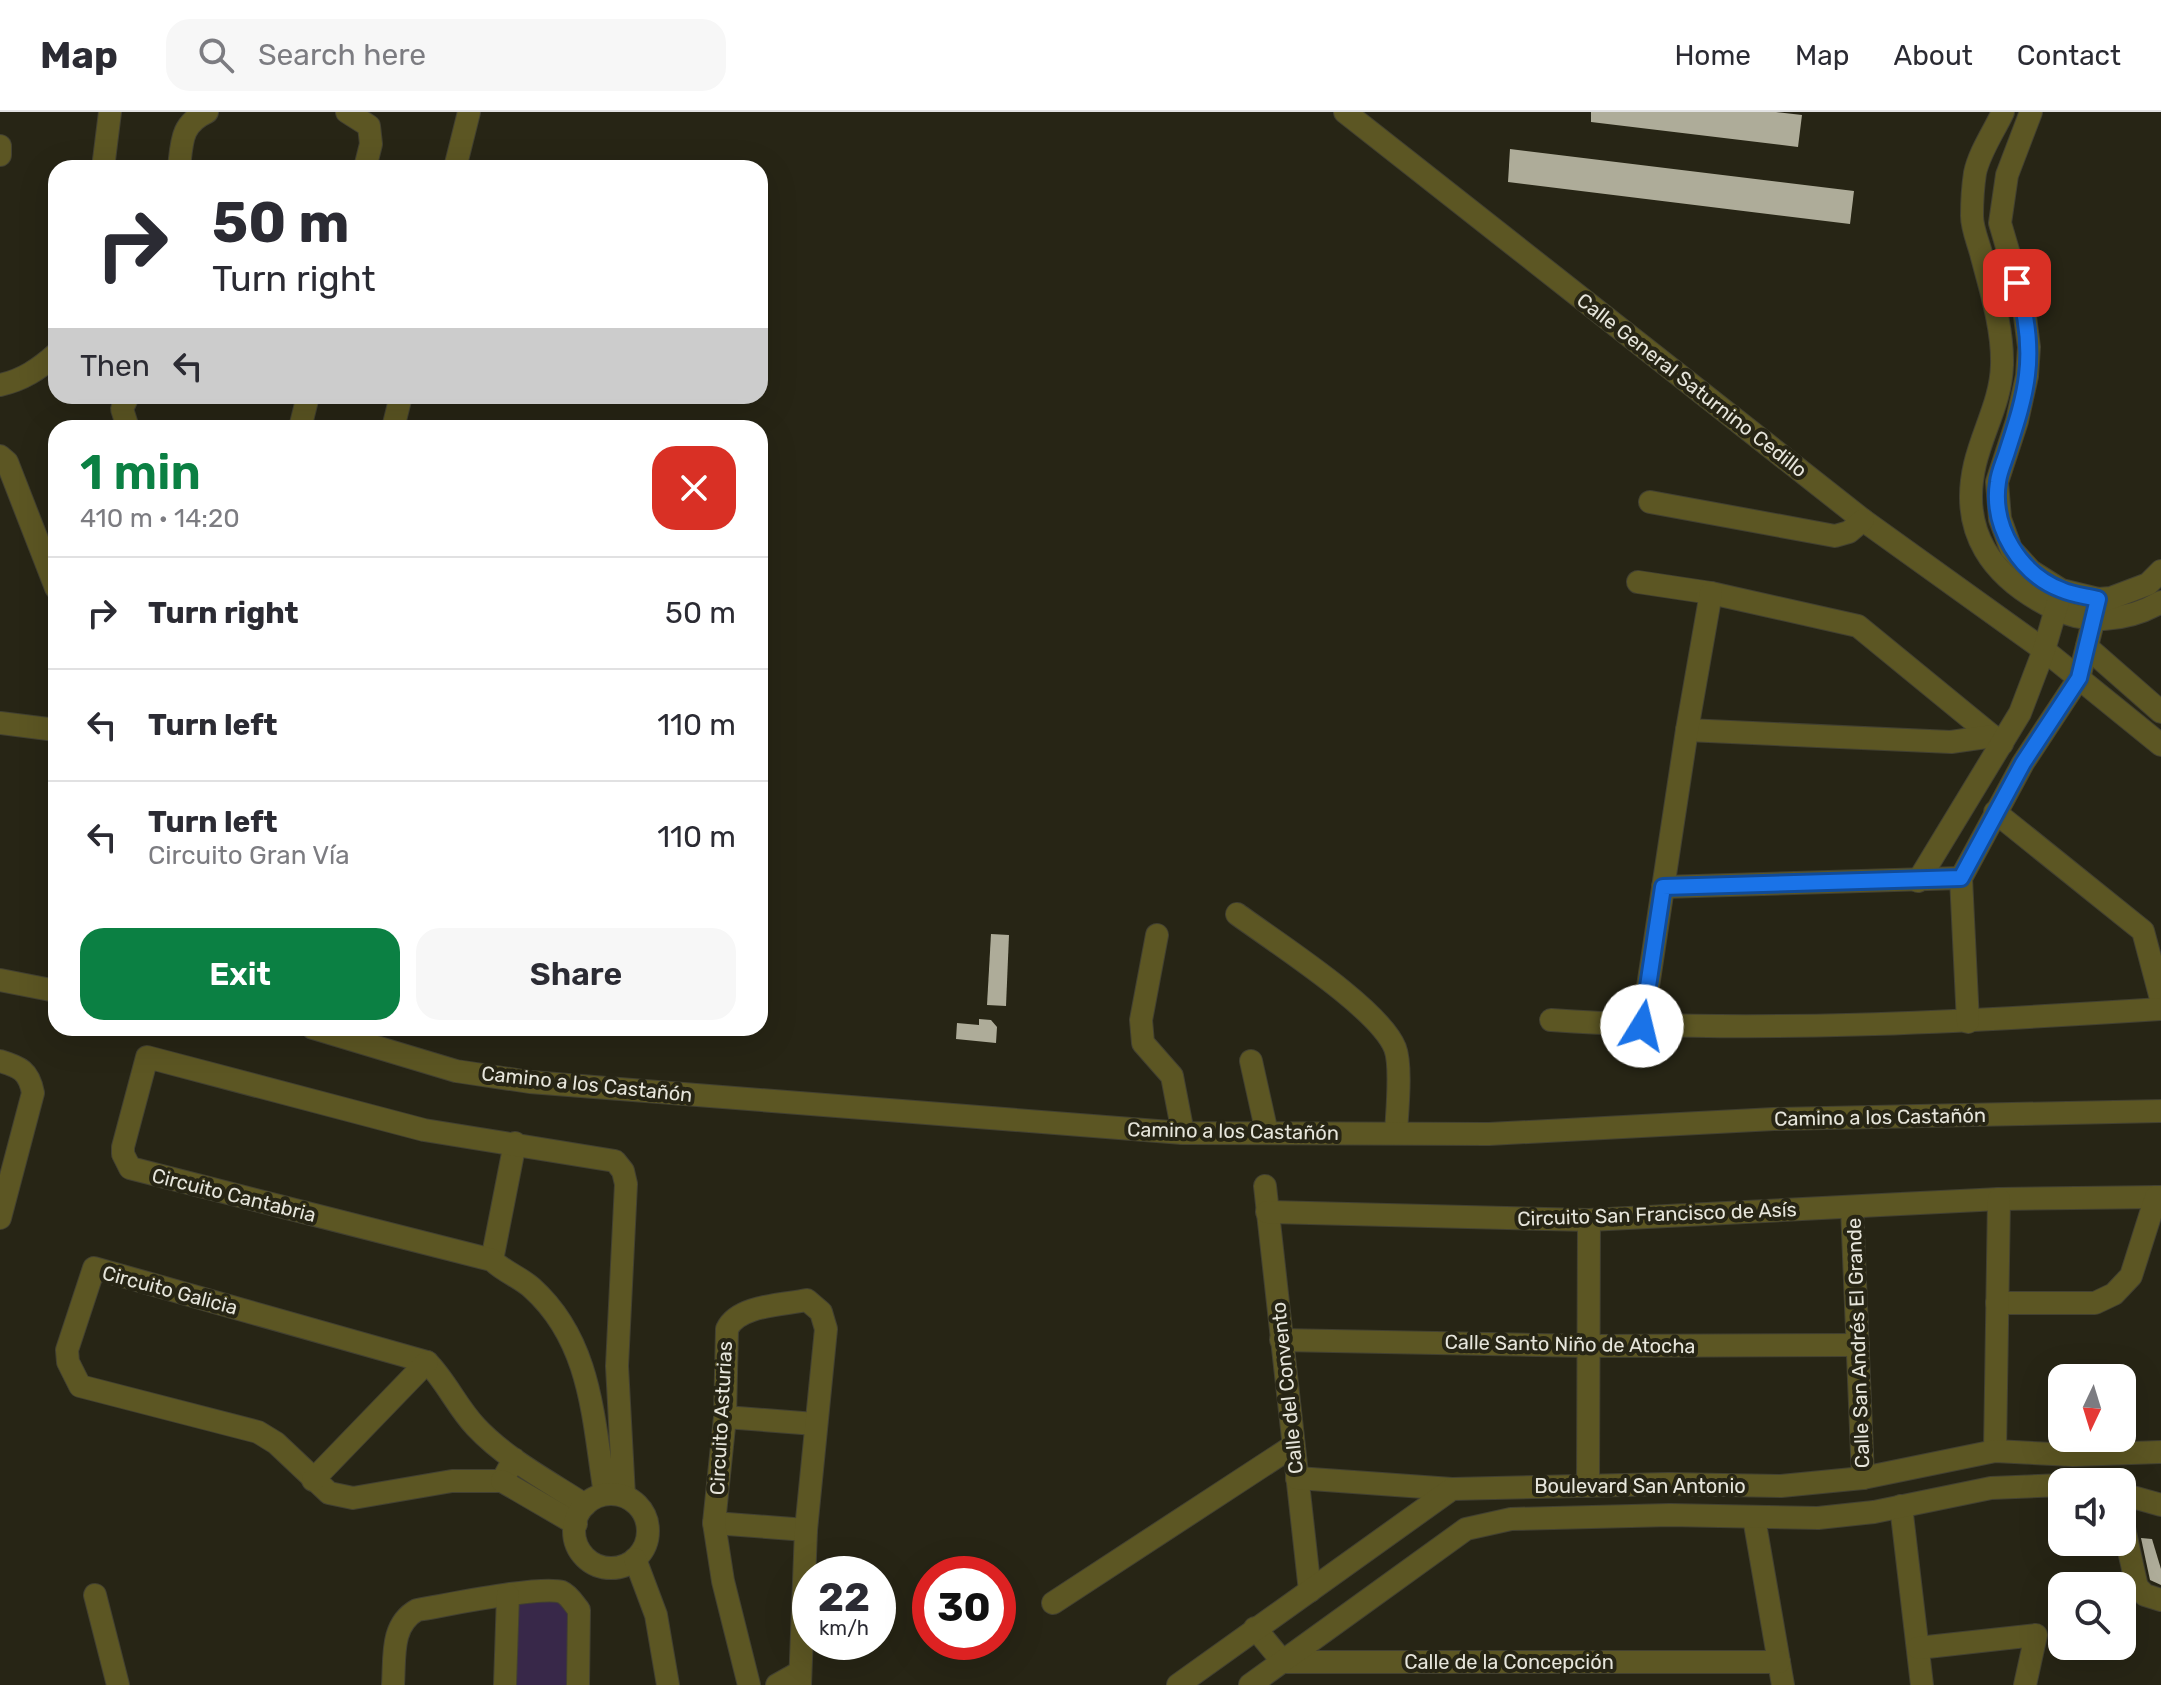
<!DOCTYPE html>
<html lang="en">
<head>
<meta charset="utf-8">
<style>
  body { margin:0; font-family:Rubik,sans-serif; background:#f7f7f7; color:#2b2b33; height:100vh; display:flex; flex-direction:column; font-size:30px; white-space:nowrap }
  * { box-sizing:border-box; margin:0 }
  p { font-size:26px; color:#7c7c81 }
  .icon { flex:none; width:44px; height:44px; fill:none; stroke:currentColor; stroke-width:2; stroke-linecap:round; stroke-linejoin:round }
  .map { position:relative; flex:1; overflow:hidden }
  .drawer { position:absolute; left:48px; top:308px; width:720px; height:616px; display:flex; flex-direction:column; background:#fff; border-radius:24px; box-shadow:0 8px 32px #0002 }
  .drawer>* { flex:none }
  .top-card { position:absolute; left:48px; top:48px; width:720px; height:244px; border-radius:24px; box-shadow:0 8px 32px #0002; background:#fff; color:#2b2b33; overflow:hidden }
  .needle { width:52px; rotate:184deg }
  .controls { position:absolute; left:2048px; top:1252px; display:grid; gap:16px }
  .controls a { display:grid; place-items:center; width:88px; height:88px; border-radius:16px; background:#fff; box-shadow:0 8px 32px #0002; font-size:40px }
  .speed { position:absolute; left:792px; top:1444px; display:flex; gap:16px; font-size:40px; font-weight:700; text-align:center }
  .speed>* { display:grid; place-content:center; width:104px; height:104px; border-radius:50%; background:#fff; box-shadow:0 8px 32px #0002; line-height:1 }
  .speed small { font-size:20px; font-weight:400 }
  .speed .limit { border:12px solid #d22; background:#fff; color:#111 }
  .pin { position:absolute; display:grid; place-items:center; width:68px; height:68px; color:#fff; margin:-34px; border-radius:16px; box-shadow:0 4px 12px #0006 }
  .me { position:absolute; width:88px; margin:-44px; rotate:9deg; stroke-linejoin:round; filter:drop-shadow(0 0 6px #0008) }
  .turn { display:flex; align-items:center; gap:28px; height:168px; padding:0 32px; font-size:36px }
  .turn .icon { width:104px; height:104px; stroke-width:2.5 }
  .turn b { display:block; font-size:56px; line-height:68px }
  .then { display:flex; align-items:center; height:76px; padding:0 32px; background:#0003; gap:16px; font-size:30px }
  .round { display:grid; place-items:center; flex:none; width:84px; height:84px; border-radius:24px; background:#f7f7f7 }
  .overview { display:flex; align-items:center; justify-content:space-between; height:136px; padding:0 32px }
  h1 { font-size:48px; font-weight:600; line-height:60px; color:#0b8043 }
  .action { display:flex; gap:16px; margin-top:auto; padding:16px 32px }
  .action a { flex:1; height:92px; border-radius:24px; background:#0b8043; color:#fff; font-size:32px; font-weight:600; line-height:92px; text-align:center }
  .action a+a { background:#f7f7f7; color:#2b2b33 }
  ul { padding:0; list-style:none }
  li { display:flex; align-items:center; gap:24px; height:112px; padding:0 32px; border-top:2px solid #e1e1e2 }
  li div { flex:1 }
  li b { display:block; font-size:30px }
  li em { font-style:normal }
  header { display:flex; align-items:center; gap:48px; box-sizing:border-box; height:112px; padding:0 40px; background:#fff; border-bottom:2px solid #e1e1e2 }
  header strong { font-size:38px }
  nav { display:flex; gap:44px; margin-inline-start:auto; font-size:28px }
  .search { width:560px; height:72px; background:#f7f7f7; display:flex; align-items:center; gap:20px; box-sizing:border-box; padding:0 28px; border-radius:24px; color:#7c7c81; font-size:30px }
  .map>svg:first-child { display:block }
</style>
</head>
<body>
<header>
<strong>Map</strong>
<div class="search"><svg class="icon" aria-label="search" viewBox="0 0 24 24"><circle cx="10" cy="10" r="6"/><path d="M15 15l6 6"/></svg>Search here</div>
<nav><a>Home</a><a>Map</a><a>About</a><a>Contact</a></nav>
</header>
<div class="map">
<svg width="2161" height="1573" viewBox="0 0 2161 1573">
  <rect width="100%" height="100%" fill="#272515"/>
  <path fill="#382849" d="M556 1487 570 1500 573 1573H504L512 1489Z"/>
  <g fill="#aeac99">
    <path d="M1591 0H1776L1802 3 1798 35 1591 10Z"/>
    <path d="M1510 37 1854 79 1850 112 1508 70Z"/>
    <path d="M991 822 1009 823 1006 894 987 893Z"/>
    <path d="M979 907 991 908 997 915 996 931 956 927 957 911 979 913Z"/>
    <path d="M2141 1426 2152 1427 2161 1457V1473L2150 1468Z"/>
  </g>
  <g fill="none" stroke-linecap="round" stroke-linejoin="round">
    <defs>
      <g id="minor">
        <path d="M347 0 369 14 371 32 365 56"/>
        <path d="M1345 0 1863 408 2044 538 2161 633"/>
        <path d="M2003 0C1994 19 1979 41 1975 61 1973 74 1972 90 1972 104 1972 117 1979 132 1982 145 1991 179 2003 217 2002 253 2001 289 1983 318 1975 352 1959 420 1992 465 2051 495 2086 513 2127 510 2161 490"/>
        <path d="M2031 0 2007 63 2000 111 2023 190 2029 235 2027 264 2017 309 1997 370 2000 407 2011 437 2031 459 2061 478 2098 487 2111 486 2148 472 2161 459"/>
        <path d="M0 34V43"/>
        <path d="M103 56 110 0"/>
        <path d="M179 56C182 29 181 12 207 0"/>
        <path d="M455 56 469 0"/>
        <path d="M0 273C23 268 39 257 56 242"/>
        <path d="M128 284 122 297 128 316"/>
        <path d="M300 316 308 284"/>
        <path d="M393 316 401 284"/>
        <path d="M0 344 7 350 56 476"/>
        <path d="M1650 390 1835 424 1849 420 1863 408"/>
        <path d="M1638 470 1711 481 1858 514 2002 632"/>
        <path d="M2087 535 2161 600"/>
        <path d="M0 611 56 618"/>
        <path d="M1687 618 1951 630 1993 624"/>
        <path d="M1995 700 2143 819 2161 887"/>
        <path d="M1918 769 2020 601 2044 538 2060 483"/>
        <path d="M1663 775 1961 766"/>
        <path d="M1237 802C1275 830 1379 896 1395 936 1402 954 1397 1000 1396 1021"/>
        <path d="M1157 823 1141 908 1143 931 1172 964 1183 1021"/>
        <path d="M0 868 56 879"/>
        <path d="M1551 908C1754 922 1959 910 2161 897"/>
        <path d="M1968 910 1961 766 2023 651 2079 566 2097 494"/>
        <path d="M1642 914 1687 618 1711 481"/>
        <path d="M313 916 456 959 530 970 1183 1021 1489 1022 1774 1007 2161 999"/>
        <path d="M0 949C20 955 29 959 33 981L0 1106"/>
        <path d="M1251 949 1267 1021"/>
        <path d="M1265 1074 1310 1479"/>
        <path d="M1852 1095 1863 1366"/>
        <path d="M1267 1100 1589 1108 1999 1087 2161 1085"/>
        <path d="M492 1148 515 1031"/>
        <path d="M1997 1191H2095L2114 1182 2131 1164 2156 1085"/>
        <path d="M1281 1228 1588 1234 1858 1233"/>
        <path d="M725 1305 815 1312"/>
        <path d="M1995 1339 1999 1087"/>
        <path d="M514 1347 502 1369H452L353 1386 329 1381 276 1331 258 1320 80 1274 68 1250 67 1238 94 1156 427 1250C446 1269 457 1295 476 1315 506 1347 548 1369 585 1393"/>
        <path d="M1297 1366 1452 1377"/>
        <path d="M313 1368 427 1250"/>
        <path d="M502 1369 576 1412"/>
        <path d="M1588 1374 1589 1108"/>
        <path d="M605 1382C593 1308 592 1230 532 1176 520 1165 504 1160 492 1148L130 1056 123 1042V1035L147 945 424 1018 615 1049 623 1059 626 1072 617 1254 624 1384"/>
        <path d="M2122 1382 2161 1393"/>
        <circle cx="611" cy="1419" r="37"/>
        <path d="M1901 1394 1922 1573"/>
        <path d="M1754 1406 1783 1573"/>
        <path d="M2122 1407 2137 1475 2145 1483 2161 1488"/>
        <path d="M714 1411 806 1418"/>
        <path d="M635 1447 656 1503 668 1573"/>
        <path d="M95 1483 118 1573"/>
        <path d="M1053 1491 1293 1334"/>
        <path d="M1255 1516 1283 1550H1779"/>
        <path d="M1918 1536 2036 1523 2025 1573"/>
        <path d="M393 1573C395 1546 390 1513 417 1498 443 1494 541 1473 562 1480 569 1483 574 1492 579 1498L578 1573"/>
        <path d="M505 1573 508 1483"/>
        <path d="M749 1573 723 1469 714 1411 725 1305 727 1217C738 1193 783 1193 807 1188L821 1200 826 1217 806 1418 800 1573"/>
        <path d="M777 1573 800 1560"/>
        <path d="M1178 1573 1452 1377 1669 1372 1781 1374 1863 1366 1995 1339 2073 1343 2161 1340"/>
        <path d="M1250 1573 1466 1417 1511 1407 1670 1403 1818 1406 1874 1400 1991 1376 2062 1373"/>
      </g>
    </defs>
    <use href="#minor" stroke="#424031" stroke-width="24"/>
    <use href="#minor" stroke="#5c5623" stroke-width="22"/>
  </g>
  <g fill="none" stroke-linecap="round" stroke-linejoin="round">
    <defs>
      <path id="route" d="M1642 914 1663 775 1961 766 2023 651 2079 566 2098 487C2087 484 2073 483 2062 478 2020 462 1991 415 1998 370 1999 360 2004 350 2007 340 2015 315 2024 289 2027 263 2031 232 2026 201 2017 171"/>
    </defs>
    <use href="#route" stroke="#114b97" stroke-width="20"/>
    <use href="#route" stroke="#1a73e8" stroke-width="14"/>
  </g>
  <g text-anchor="middle" stroke-width="8" stroke-linejoin="round" paint-order="stroke">
    <g font-size="20" fill="#e6e5db" stroke="#272515">
      <text transform="translate(1692 273) rotate(38)" y="7">Calle General Saturnino Cedillo</text>
      <text transform="translate(587 972) rotate(6)" y="7">Camino a los Castañón</text>
      <text transform="translate(1880 1005) rotate(-1)" y="7">Camino a los Castañón</text>
      <text transform="translate(1233 1019) rotate(1)" y="7">Camino a los Castañón</text>
      <text transform="translate(234 1083) rotate(14)" y="7">Circuito Cantabria</text>
      <text transform="translate(1657 1102) rotate(-2)" y="7">Circuito San Francisco de Asís</text>
      <text transform="translate(170 1178) rotate(15)" y="7">Circuito Galicia</text>
      <text transform="translate(1858 1231) rotate(-92)" y="7">Calle San Andrés El Grande</text>
      <text transform="translate(1570 1232) rotate(1)" y="7">Calle Santo Niño de Atocha</text>
      <text transform="translate(1287 1276) rotate(-96)" y="7">Calle del Convento</text>
      <text transform="translate(721 1306) rotate(-87)" y="7">Circuito Asturias</text>
      <text x="1640" y="1381">Boulevard San Antonio</text>
      <text x="1509" y="1557">Calle de la Concepción</text>
    </g>
  </g>
</svg>
<div class="controls">
<a><svg class="needle" viewBox="-14 -14 28 28"><path d="M0-13l5 13h-10z" fill="#e53935"/><path d="M0 13l5-13h-10z" fill="#7c7c81"/></svg></a>
<a><svg class="icon" aria-label="sound" viewBox="0 0 24 24"><path d="M4 9h4l5-4v14l-5-4H4zM17 9q2 3 0 6"/></svg></a>
<a><svg class="icon" aria-label="search" viewBox="0 0 24 24"><circle cx="10" cy="10" r="6"/><path d="M15 15l6 6"/></svg></a>
</div>
<div class="speed"><div>22<small>km/h</small></div><div class="limit">30</div></div>
<div class="pin" style="left:2017px;top:171px;background:#d93025"><svg class="icon" aria-label="arrive" viewBox="0 0 24 24"><path d="M6 21V4h12l-3 4 3 4H6"/></svg></div>
<svg class="me" style="left:1642px;top:914px" viewBox="-20 -20 40 40"><circle r="19" fill="#fff"/><path d="M0-13L10 11 0 6-10 11z" fill="#1a73e8"/></svg>
<div class="top-card">
<div class="turn"><svg class="icon" aria-label="right" viewBox="0 0 24 24"><path d="M7 20v-9h11M14 6l5 5-5 5"/></svg><div><b>50 m</b>Turn right</div></div>
<div class="then">Then<svg class="icon" aria-label="left" viewBox="0 0 24 24"><path d="M17 20v-9H6M10 6l-5 5 5 5"/></svg></div>
</div>
<section class="drawer">
<div class="overview"><div><h1>1 min</h1><p>410 m · 14:20</p></div><a class="round" style="background:#d93025;color:#fff"><svg class="icon" aria-label="close" viewBox="0 0 24 24"><path d="M6 6l12 12M18 6L6 18"/></svg></a></div>
<ul>
<li><svg class="icon" aria-label="right" viewBox="0 0 24 24"><path d="M7 20v-9h11M14 6l5 5-5 5"/></svg><div><b>Turn right</b></div><em>50 m</em></li>
<li><svg class="icon" aria-label="left" viewBox="0 0 24 24"><path d="M17 20v-9H6M10 6l-5 5 5 5"/></svg><div><b>Turn left</b></div><em>110 m</em></li>
<li><svg class="icon" aria-label="left" viewBox="0 0 24 24"><path d="M17 20v-9H6M10 6l-5 5 5 5"/></svg><div><b>Turn left</b><p>Circuito Gran Vía</p></div><em>110 m</em></li>
</ul>
<div class="action"><a>Exit</a><a>Share</a></div>
</section>
</div>
</body>
</html>
